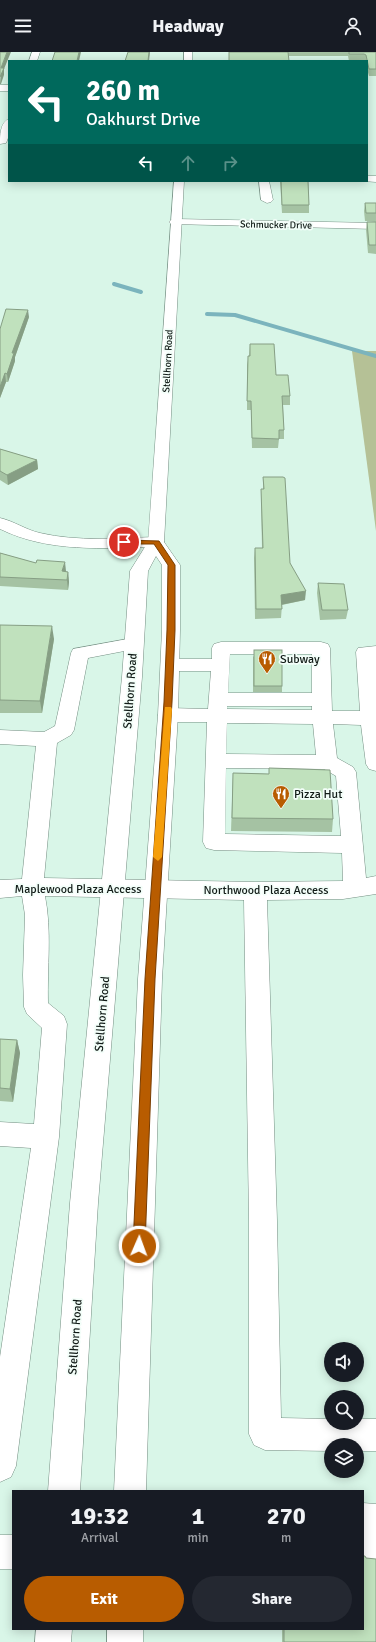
<!DOCTYPE html>
<html lang="en">
<head>
<meta charset="utf-8">
<style>
  body { margin:0; font-family:Signika,sans-serif; background:#242831; color:#f1f3f6; height:100vh; display:flex; flex-direction:column; font-size:15px; white-space:nowrap }
  * { box-sizing:border-box; margin:0 }
  p { font-size:13px; color:#9ea1a6 }
  .icon { flex:none; width:22px; height:22px; fill:none; stroke:currentColor; stroke-width:2; stroke-linecap:round; stroke-linejoin:round }
  .map { position:relative; flex:1; overflow:hidden }
  .panel { position:absolute; left:12px; top:1438px; width:352px; height:140px; display:flex; flex-direction:column; background:#171b24; border-radius:0px; box-shadow:0 2px 10px #0003 }
  .panel>* { flex:none }
  .guide { position:absolute; left:8px; top:8px; width:360px; height:122px; border-radius:0px; box-shadow:0 2px 10px #0003; background:#00695c; color:#fff; overflow:hidden }
  .buttons { position:absolute; left:324px; top:1290px; display:grid; gap:8px }
  .buttons a { display:grid; place-items:center; width:40px; height:40px; border-radius:50%; background:#171b24; box-shadow:0 2px 10px #0003; font-size:20px }
  .pin { position:absolute; display:grid; place-items:center; width:34px; height:34px; color:#fff; margin:-17px; border:2px solid #fff; border-radius:50%; box-shadow:0 1px 4px #0007 }
  .me { position:absolute; width:44px; margin:-22px; rotate:2deg; stroke-linejoin:round; filter:drop-shadow(0 0 3px #0008) }
  .turn { display:flex; align-items:center; gap:14px; height:84px; padding:0 12px; font-size:18px }
  .turn .icon { width:52px; height:52px; stroke-width:2.5 }
  .turn b { display:block; font-size:28px; line-height:34px }
  .lanes { display:flex; align-items:center; height:38px; padding:0 12px; background:#0003; justify-content:center; gap:20px; direction:ltr }
  .lanes .off { opacity:.35 }
  .eta { display:flex; justify-content:space-evenly; align-items:center; height:68px; text-align:center }
  .eta b { font-size:24px; font-weight:800; line-height:28px }
  .button { display:flex; gap:8px; margin-top:auto; padding:8px 12px }
  .button a { flex:1; height:46px; border-radius:24px; background:#b85c00; color:#fff; font-size:16px; font-weight:800; line-height:46px; text-align:center }
  .button a+a { background:#242831; color:#f1f3f6 }
  header { display:flex; justify-content:space-between; align-items:center; height:52px; padding:0 12px; background:#171b24; font-size:18px; font-weight:800 }
  .map>svg:first-child { display:block }
</style>
</head>
<body>
<header><svg class="icon" aria-label="menu" viewBox="0 0 24 24"><path d="M4 6h16M4 12h16M4 18h16"/></svg>Headway<svg class="icon" aria-label="person" viewBox="0 0 24 24"><circle cx="12" cy="8" r="4"/><path d="M4 21q1-7 8-7t8 7"/></svg></header>
<div class="map">
<svg width="376" height="1590" viewBox="0 0 376 1590">
  <rect width="100%" height="100%" fill="#d9f6e8"/>
  <path fill="#b5c196" d="M352 299H376V479Z"/>
  <g fill="none" stroke-linecap="round" stroke-linejoin="round">
    <g stroke="#7bb4bd" stroke-width="4">
      <path d="M114 232 141 240"/>
      <path d="M207 262 235 263 376 304"/>
    </g>
    <defs>
      <g id="minor">
        <path d="M32 0H40L37 9H29Z"/>
        <rect x="0" y="33" width="9" height="6"/>
        <path d="M9 67C9 76 10 84 6 91L0 92C0 84 0 70 9 67Z"/>
        <path d="M367 124H376V130L363 129H367Z"/>
        <path d="M259 129H269L273 148 271 150 267 151 261 148Z"/>
        <path d="M175 167 376 171V177L171 172 169 170 171 168Z"/>
        <path d="M0 466C14 469 26 478 40 481 78 490 118 486 156 485L162 486 164 490 162 494 156 495C103 496 49 501 0 477Z"/>
        <path d="M133 586 140 588 142 592 140 596 88 606 74 678 71 683 57 691 44 826 255 830 343 829 342 801 214 798 206 796 203 790 207 670H168L161 668 158 663 161 658 168 656 208 657 211 619H170L163 617 161 613 163 609 170 607H212V596L214 592 221 590H321L328 592 330 596 332 659H360L356 600 358 596 376 594V719L369 717 366 712 361 673 333 672 337 706 353 715 356 720 366 826 376 824V842L343 847 267 848 277 1169 281 1366 331 1367V1371H357V1367H376V1399H357V1393H331V1399L265 1398 254 1393 249 1382V1169L244 848 45 844C52 879 47 915 48 951L64 964 67 972 59 1085 16 1414 11 1425 0 1430V1305L31 1096 0 1094V1070L34 1072 42 976 27 962 24 955 23 923 25 863 22 844 0 846V828L22 827 36 694 0 692V678L44 680 55 674 71 601 73 597ZM230 602H312V641H228ZM227 654H312V658L227 657ZM227 671 313 672 316 703 226 702ZM226 716 324 717 336 724 341 784 225 782Z"/>
        <path d="M363 1451 376 1452V1511L363 1510Z"/>
        <rect x="0" y="1483" width="13" height="34"/>
      </g>
      <g id="major">
        <rect x="184" y="0" width="8" height="9"/>
        <path d="M174 129H184L164 490 180 513V578L178 663 162 927 146 1439H114L138 927 158 663 162 578V513L156 504 148 519 142 625 98 1151 80 1439H48L70 1151 122 625 130 519 148 490Z"/>
        <path d="M36 1577H72L71 1590H35Z"/>
        <rect x="107" y="1577" width="36" height="13"/>
      </g>
    </defs>
    <use href="#minor" stroke="#748e82" stroke-width="1"/>
    <use href="#major" stroke="#748e82" stroke-width="1"/>
    <use href="#minor" fill="#fff" fill-rule="evenodd"/>
    <use href="#major" fill="#fff" fill-rule="evenodd"/>
  </g>
  <g fill="#a5c2a3">
    <path d="M229 0H376V24H369L367 17V9H349L348 4H288L229 9Z"/>
    <path d="M280 129H308L309 153V161H282Z"/>
    <path d="M365 151H376V170L365 169 364 159Z"/>
    <path d="M367 170H376V202L368 201 366 178Z"/>
    <path d="M29 265 15 305V309L8 330H6L0 346V277Z"/>
    <path d="M250 292 276 323 290 344V353H283L284 378V387H279L278 396H252L251 358H247V313L249 304Z"/>
    <path d="M0 397 37 408 38 417 8 433 0 428Z"/>
    <path d="M263 425 290 511 305 548 282 553 281 566 255 567 254 506 255 496H262L261 447V437H263Z"/>
    <path d="M0 501 68 520 69 530 68 538 0 534Z"/>
    <path d="M318 531 348 558 346 567 320 568 317 541Z"/>
    <path d="M0 573 54 587 42 661H0Z"/>
    <path d="M253 604 282 634V640H253Z"/>
    <path d="M233 721 269 722 333 767 332 780 231 779Z"/>
    <path d="M0 987 17 988 20 1001 13 1050 0 1049Z"/>
    <path d="M366 1506 376 1590H282V1577H363Z"/>
  </g>
  <g fill="#869e84">
    <path d="M7 0H11L4 17V23L1 32H0L1 16Z"/>
    <path d="M79 0H81L79 9H77Z"/>
    <path d="M149 0H150L149 9H148Z"/>
    <path d="M28 258 29 265 15 305V309L8 330 7 322 12 301Z"/>
    <path d="M5 321 6 330 0 346V335Z"/>
    <path d="M37 408 38 417 8 433 7 423Z"/>
    <path d="M65 510 66 519 63 528 62 519Z"/>
    <path d="M68 520 69 530 68 538 67 528Z"/>
    <path d="M306 539 305 548 280 553 281 543Z"/>
    <path d="M52 574 54 587 42 661 40 649Z"/>
    <path d="M17 988 20 1001 13 1050 10 1037Z"/>
  </g>
  <g fill="#c0e1bd" stroke="#869e84">
    <path d="M0 0H7L1 16H4L0 25Z"/>
    <path d="M55 0H79L77 9H52Z"/>
    <path d="M128 0H149L148 9H125Z"/>
    <path d="M229 0H288L289 9H229Z"/>
    <path d="M349 0H376V17H369L366 3 364 2H349Z"/>
    <path d="M281 129H308L309 153H282Z"/>
    <path d="M365 151H376V161H366Z"/>
    <path d="M367 170H376V193H369Z"/>
    <path d="M6 257 28 258 12 301H14L7 322 5 321 0 335V277Z"/>
    <path d="M250 292H274L276 323H288L290 344H282L284 378H279V387L252 386 251 349H247L248 304H250Z"/>
    <path d="M0 397 37 408 7 423 0 419Z"/>
    <path d="M263 425H283L285 426 290 511 306 539 281 543 282 557H256L255 496H263L261 437H264Z"/>
    <path d="M0 501 36 511 37 508 65 510 62 519 68 520 67 528 0 525Z"/>
    <path d="M318 531 344 532 348 558H322Z"/>
    <path d="M0 573 52 574 40 649 0 648Z"/>
    <rect x="254" y="598" width="28" height="36"/>
    <path d="M269 716 330 718 333 767 232 766 233 721 269 722Z"/>
    <path d="M0 987 17 988 10 1037 0 1036Z"/>
    <path d="M363 1504H365L366 1506 376 1507V1590H284V1577H363Z"/>
  </g>
  <path fill="#b85c00" stroke="#783c00" d="M122 488 159 489 175 513V578L172 650 155 927 145 1194 143 1199 139 1200 134 1199 133 1194 145 927 164 650 167 578 168 513 154 492H124L122 491Z"/>
  <path fill="#f59e0b" d="M165 655H171L172 657 162 805 158 809 153 805Z"/>
  <defs>
    <symbol id="restaurant-pin" viewBox="-11 -11 22 30"><path d="M0 17L-7.5 6A9.5 9.5 0 1 1 7.5 6Z" fill="#b85c00" stroke="#f3fef9"/><path d="M-5-6h1v4h1v-4h1v4h1v-4h1v5L-1.5 .5V6h-2V.5L-5-1ZM5-6V6H3V1.5H1.5Q1.5-4 5-6Z" fill="#fff"/></symbol>
  </defs>
  <g fill-rule="evenodd">
    <use href="#restaurant-pin" x="257" y="597" width="20" height="27"/>
    <use href="#restaurant-pin" x="271" y="732" width="20" height="27"/>
  </g>
  <g text-anchor="middle" stroke-width="3.5" stroke-linejoin="round" paint-order="stroke">
    <g font-size="10" fill="#111b17" stroke="#f3fef9">
      <text transform="translate(276 172) rotate(1)" y="4">Schmucker Drive</text>
      <text transform="translate(167 309) rotate(-87)" y="4">Stellhorn Road</text>
    </g>
    <g font-size="12" fill="#111b17" stroke="#f3fef9" text-anchor="start">
      <text x="280" y="611">Subway</text>
      <text x="294" y="746">Pizza Hut</text>
    </g>
    <g font-size="12" fill="#111b17" stroke="#f3fef9">
      <text transform="translate(130 639) rotate(-86)" y="4">Stellhorn Road</text>
      <text x="78" y="841">Maplewood Plaza Access</text>
      <text x="266" y="842">Northwood Plaza Access</text>
      <text transform="translate(102 962) rotate(-85)" y="4">Stellhorn Road</text>
      <text transform="translate(75 1285) rotate(-86)" y="4">Stellhorn Road</text>
    </g>
  </g>
</svg>
<div class="buttons">
<a><svg class="icon" aria-label="sound" viewBox="0 0 24 24"><path d="M4 9h4l5-4v14l-5-4H4zM17 9q2 3 0 6"/></svg></a>
<a><svg class="icon" aria-label="search" viewBox="0 0 24 24"><circle cx="10" cy="10" r="6"/><path d="M15 15l6 6"/></svg></a>
<a><svg class="icon" aria-label="layers" viewBox="0 0 24 24"><path d="M12 4l9 5-9 5-9-5zM3 14l9 5 9-5"/></svg></a>
</div>
<div class="pin" style="left:124px;top:490px;background:#d93025"><svg class="icon" aria-label="arrive" viewBox="0 0 24 24"><path d="M6 21V4h12l-3 4 3 4H6"/></svg></div>
<svg class="me" style="left:139px;top:1194px" viewBox="-20 -20 40 40"><circle r="17" fill="#b85c00" stroke="#fff" stroke-width="3"/><path d="M0-11L8 9 0 5-8 9z" fill="#fff"/></svg>
<div class="guide">
<div class="turn"><svg class="icon" aria-label="left" viewBox="0 0 24 24"><path d="M17 20v-9H6M10 6l-5 5 5 5"/></svg><div><b>260 m</b>Oakhurst Drive</div></div>
<div class="lanes"><svg class="icon" aria-label="left" viewBox="0 0 24 24"><path d="M17 20v-9H6M10 6l-5 5 5 5"/></svg><svg class="icon off" aria-label="ahead" viewBox="0 0 24 24"><path d="M12 20V5M6 11l6-6 6 6"/></svg><svg class="icon off" aria-label="right" viewBox="0 0 24 24"><path d="M7 20v-9h11M14 6l5 5-5 5"/></svg></div>
</div>
<section class="panel">
<div class="eta">
<div><b>19:32</b><p>Arrival</p></div>
<div><b>1</b><p>min</p></div>
<div><b>270</b><p>m</p></div>
</div>
<div class="button"><a>Exit</a><a>Share</a></div>
</section>
</div>
</body>
</html>
